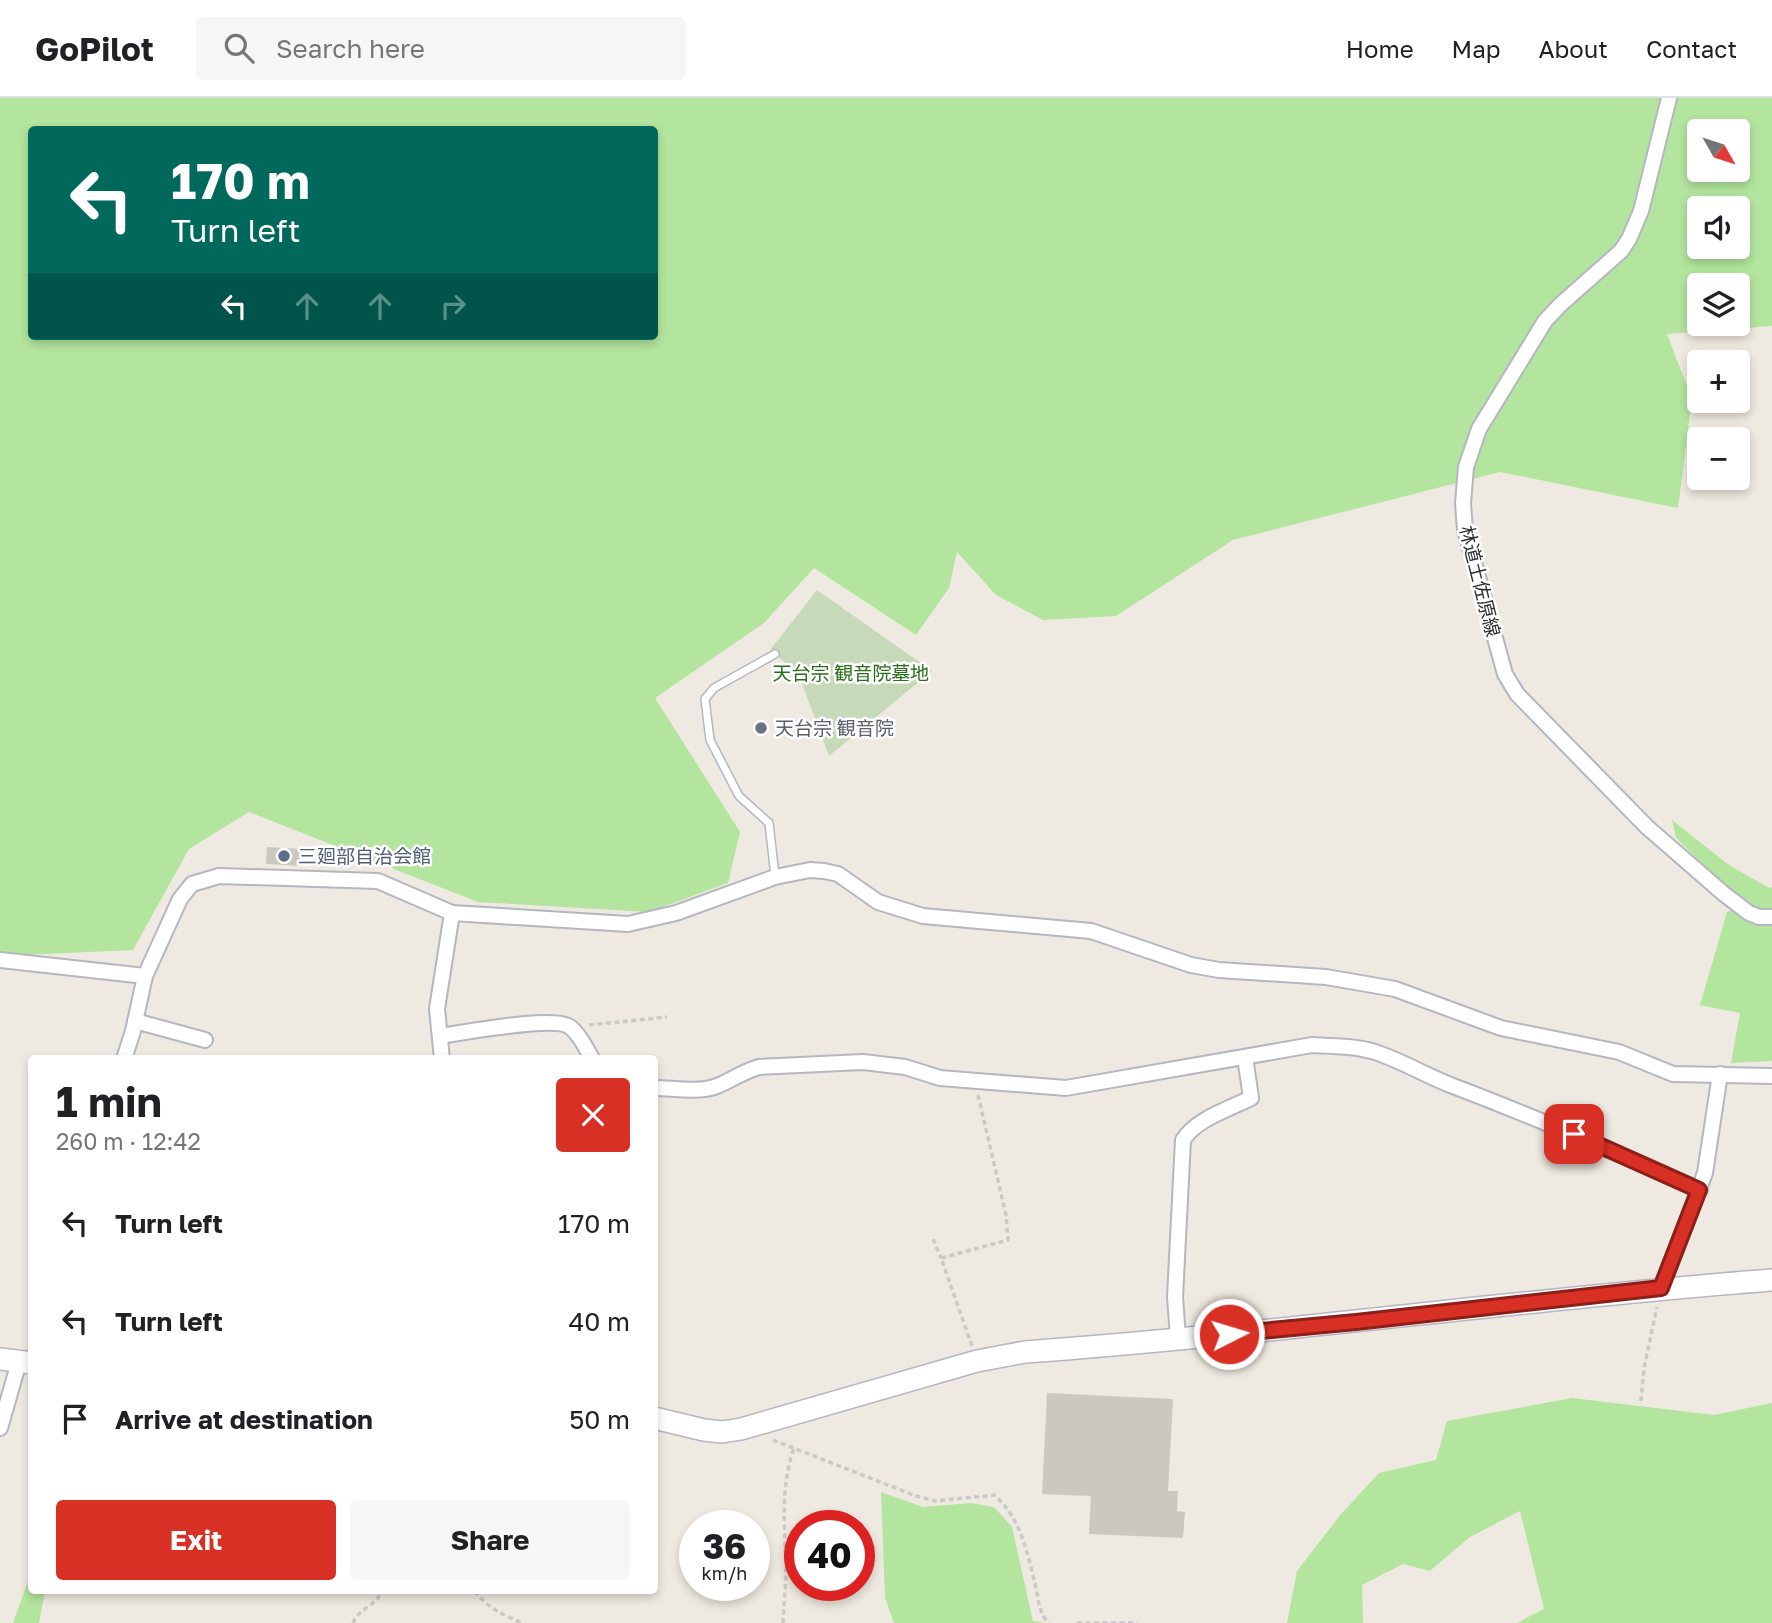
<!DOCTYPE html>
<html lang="en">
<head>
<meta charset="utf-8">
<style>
  body { margin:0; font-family:"Golos Text","Noto Sans JP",sans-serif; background:#f6f6f6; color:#202124; height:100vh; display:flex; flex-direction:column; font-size:26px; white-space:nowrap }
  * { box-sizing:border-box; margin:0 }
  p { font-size:23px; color:#757577 }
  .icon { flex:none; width:38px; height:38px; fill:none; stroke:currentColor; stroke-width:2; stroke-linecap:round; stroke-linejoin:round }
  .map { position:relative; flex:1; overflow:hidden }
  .sheet { position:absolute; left:28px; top:957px; width:630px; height:539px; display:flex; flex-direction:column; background:#fff; border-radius:7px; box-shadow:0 4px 10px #0003 }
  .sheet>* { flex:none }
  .hud { position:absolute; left:28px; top:28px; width:630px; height:214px; border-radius:7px; box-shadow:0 4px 10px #0003; background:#00695c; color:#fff; overflow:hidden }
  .needle { width:46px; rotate:129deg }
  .tools { position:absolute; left:1687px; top:21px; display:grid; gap:14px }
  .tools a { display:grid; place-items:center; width:63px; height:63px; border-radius:7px; background:#fff; box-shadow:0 4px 10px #0003; font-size:35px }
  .speed { position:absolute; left:679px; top:1412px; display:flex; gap:14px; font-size:35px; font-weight:700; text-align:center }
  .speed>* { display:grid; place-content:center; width:91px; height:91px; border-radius:50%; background:#fff; box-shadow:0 4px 10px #0003; line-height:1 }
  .speed small { font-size:18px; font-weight:400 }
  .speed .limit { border:10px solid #d22; background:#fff; color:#111 }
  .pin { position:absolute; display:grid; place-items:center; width:60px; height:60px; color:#fff; margin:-30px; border-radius:14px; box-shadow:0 4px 10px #0006 }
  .me { position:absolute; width:77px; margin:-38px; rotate:85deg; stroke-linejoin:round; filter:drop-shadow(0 0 5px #0008) }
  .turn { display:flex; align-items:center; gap:24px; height:147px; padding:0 28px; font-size:32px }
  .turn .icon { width:91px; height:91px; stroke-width:2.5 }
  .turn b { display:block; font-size:49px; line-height:60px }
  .lanes { display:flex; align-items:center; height:66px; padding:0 28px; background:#0003; justify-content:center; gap:35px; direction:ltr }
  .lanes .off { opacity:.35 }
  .round { display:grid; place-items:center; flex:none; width:74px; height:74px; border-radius:7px; background:#f6f6f6 }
  .headline { display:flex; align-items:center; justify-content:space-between; height:119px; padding:0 28px }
  h1 { font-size:42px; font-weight:700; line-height:52px }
  .button { display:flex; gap:14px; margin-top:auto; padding:14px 28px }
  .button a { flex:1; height:80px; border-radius:7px; background:#d93025; color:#fff; font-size:28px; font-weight:700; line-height:80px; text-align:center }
  .button a+a { background:#f6f6f6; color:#202124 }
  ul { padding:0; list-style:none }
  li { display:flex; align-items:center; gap:21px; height:98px; padding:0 28px }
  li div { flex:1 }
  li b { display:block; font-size:26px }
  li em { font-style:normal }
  header { display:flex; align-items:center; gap:42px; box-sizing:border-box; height:98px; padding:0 35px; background:#fff; border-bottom:2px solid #e0e0e0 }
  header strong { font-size:33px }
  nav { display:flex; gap:38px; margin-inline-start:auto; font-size:24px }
  .search { width:490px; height:63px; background:#f6f6f6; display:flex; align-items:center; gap:18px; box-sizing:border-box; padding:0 24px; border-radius:7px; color:#757577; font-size:26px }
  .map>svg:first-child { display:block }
</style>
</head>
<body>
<header>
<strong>GoPilot</strong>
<div class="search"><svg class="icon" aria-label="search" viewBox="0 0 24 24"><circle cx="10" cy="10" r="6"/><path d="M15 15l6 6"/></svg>Search here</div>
<nav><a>Home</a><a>Map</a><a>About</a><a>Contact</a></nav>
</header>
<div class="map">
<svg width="1772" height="1525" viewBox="0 0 1772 1525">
  <rect width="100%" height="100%" fill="#efeae1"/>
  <g fill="#b3e59e" fill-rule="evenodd">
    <path d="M0 0H1772V228L1667 236 1692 301 1678 410 1500 374 1233 442 1116 518 1043 522 996 497 957 454 949 490 916 537 814 470 764 525 655 600 740 734 728 785 649 814 478 804 249 714 189 751 133 852 0 858ZM32 32H654V238H32ZM1699 33H1738V72H1699ZM1699 110H1738V149H1699ZM1699 187H1738V226H1699Z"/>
    <path d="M1672 722 1729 767 1769 790 1772 789V963L1731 965 1740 915 1700 907 1727 814 1745 807 1676 740Z"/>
    <path d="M1572 1300 1714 1317 1772 1305V1525H1517L1544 1511 1520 1413 1470 1439 1430 1473 1403 1466 1362 1487 1363 1525H1287L1297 1473 1341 1416 1379 1375 1436 1362 1447 1323Z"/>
    <path d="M881 1394 923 1409 971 1405 994 1409 1012 1429 1033 1523 1045 1525H894L885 1500Z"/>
    <path d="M28 1483 31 1485 32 1493H45L39 1525H13Z"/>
  </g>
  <path fill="#c6d9b8" d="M817 492 932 573 829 658 798 575 770 552Z"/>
  <g fill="#cbc8bf">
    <path d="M267 749 302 751V768L266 766Z"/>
    <path d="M1047 1295 1173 1301 1168 1393H1178L1177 1413 1185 1414 1183 1440 1089 1436 1091 1398 1042 1396Z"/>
  </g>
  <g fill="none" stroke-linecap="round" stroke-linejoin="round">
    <defs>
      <path id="lane" d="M775 556 714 590 705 601 710 642 739 698 769 725 775 778"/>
      <g id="street">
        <path d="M1669 0 1641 113 1629 141 1621 153 1560 207 1545 223 1479 331 1466 369 1463 405 1465 432 1505 576 1517 596 1647 729 1724 796 1749 815 1759 819H1772"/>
        <path d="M0 862 145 878"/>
        <path d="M135 923 205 942"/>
        <path d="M440 938C463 935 555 917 570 929 579 936 587 951 592 961"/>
        <path d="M124 961 133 933 145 878 180 801 192 786 219 778 378 783 452 815 628 826 676 815 775 779 810 772 824 773 838 776 878 804 923 818 1091 833 1191 867 1219 872 1326 879 1395 891 1501 930 1619 954 1673 976 1772 978"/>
        <path d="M442 961 437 911 452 815"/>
        <path d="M654 990C674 990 699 995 717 988 732 982 744 973 759 969L863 964 905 969 940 980 1066 990 1312 947C1333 948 1355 948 1375 954 1402 963 1427 978 1453 988 1537 1020 1618 1055 1700 1092"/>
        <path d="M1661 1190 1705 1075 1720 976"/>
        <path d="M1178 1240 1175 1199 1183 1042C1196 1021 1229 1011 1251 1000L1245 959"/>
        <path d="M0 1330 19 1264"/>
      </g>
      <g id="secondary">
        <path d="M0 1261 32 1265"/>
        <path d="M654 1320 704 1332 722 1334 741 1331 977 1263 1025 1254C1274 1236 1523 1201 1772 1182"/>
      </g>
    </defs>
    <use href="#lane" stroke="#b4b6c1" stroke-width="10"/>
    <use href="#street" stroke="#b4b6c1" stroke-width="18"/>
    <use href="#secondary" stroke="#b4b6c1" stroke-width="24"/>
    <g stroke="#c9c9c9" stroke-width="3.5" stroke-dasharray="5 3.5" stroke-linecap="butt">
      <path d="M589 927 667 919"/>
      <path d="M933 1141 941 1160"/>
      <path d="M972 1248 941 1160 1008 1142 1006 1117 978 997"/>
      <path d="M1641 1303 1644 1270 1657 1209"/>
      <path d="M773 1342 916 1398 935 1403 994 1397C1021 1419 1028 1457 1036 1490 1039 1503 1039 1516 1049 1525"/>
      <path d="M475 1493C487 1510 504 1517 522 1525"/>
      <path d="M353 1525C358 1511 376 1508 382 1493"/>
      <path d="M783 1525C784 1505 786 1485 786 1465 784 1426 781 1387 794 1350"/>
      <path d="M1077 1525H1137"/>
    </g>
    <use href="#lane" stroke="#fff" stroke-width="7"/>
    <use href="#street" stroke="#fff" stroke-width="14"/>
    <use href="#secondary" stroke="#fff" stroke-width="21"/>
  </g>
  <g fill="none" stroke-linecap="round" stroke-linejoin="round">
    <defs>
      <path id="route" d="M1229 1236 1356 1224 1661 1190 1699 1092 1574 1036"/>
    </defs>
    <use href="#route" stroke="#8d1f18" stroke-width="18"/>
    <use href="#route" stroke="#d93025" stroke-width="12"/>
  </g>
  <circle fill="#6b7280" stroke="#fff" stroke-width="2.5" cx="761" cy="630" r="7"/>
  <circle fill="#5c6f8a" stroke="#fff" stroke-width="2.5" cx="284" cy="758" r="7"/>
  <g text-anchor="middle" stroke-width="5" stroke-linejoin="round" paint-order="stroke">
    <g font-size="19" fill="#2e2e2e" stroke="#fff">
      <text transform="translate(1480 483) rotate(76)" y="7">林道土佐原線</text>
    </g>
    <g font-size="19" fill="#286e1b" stroke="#fff">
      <text x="851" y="582">天台宗 観音院墓地</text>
    </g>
    <g font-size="19" fill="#5b616d" stroke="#fff" text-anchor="start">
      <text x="775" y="637">天台宗 観音院</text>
    </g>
    <g font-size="19" fill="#4e5e75" stroke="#fff" text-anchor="start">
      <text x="298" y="765">三廻部自治会館</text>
    </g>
  </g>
</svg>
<div class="tools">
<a><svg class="needle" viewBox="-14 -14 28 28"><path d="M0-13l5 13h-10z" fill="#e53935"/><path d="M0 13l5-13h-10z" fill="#757577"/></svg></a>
<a><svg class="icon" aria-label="sound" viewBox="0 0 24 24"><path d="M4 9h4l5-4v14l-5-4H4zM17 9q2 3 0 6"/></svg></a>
<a><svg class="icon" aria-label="layers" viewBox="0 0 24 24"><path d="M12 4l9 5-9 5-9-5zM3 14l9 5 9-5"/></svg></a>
<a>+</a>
<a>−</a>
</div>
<div class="speed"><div>36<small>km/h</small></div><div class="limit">40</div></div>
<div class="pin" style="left:1574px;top:1036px;background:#d93025"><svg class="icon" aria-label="arrive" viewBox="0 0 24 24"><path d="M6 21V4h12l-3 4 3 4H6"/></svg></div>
<svg class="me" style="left:1229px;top:1236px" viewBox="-20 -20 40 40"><circle r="17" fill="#d93025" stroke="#fff" stroke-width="3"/><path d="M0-11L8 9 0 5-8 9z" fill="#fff"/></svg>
<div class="hud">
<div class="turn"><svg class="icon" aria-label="left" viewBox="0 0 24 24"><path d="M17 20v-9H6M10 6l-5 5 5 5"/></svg><div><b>170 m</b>Turn left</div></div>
<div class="lanes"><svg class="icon" aria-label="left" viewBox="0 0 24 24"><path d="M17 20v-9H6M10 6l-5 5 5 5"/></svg><svg class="icon off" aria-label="ahead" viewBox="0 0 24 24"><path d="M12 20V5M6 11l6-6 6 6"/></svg><svg class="icon off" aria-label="ahead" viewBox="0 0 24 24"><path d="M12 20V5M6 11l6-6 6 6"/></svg><svg class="icon off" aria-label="right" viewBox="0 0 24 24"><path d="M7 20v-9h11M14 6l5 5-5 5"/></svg></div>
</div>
<section class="sheet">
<div class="headline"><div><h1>1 min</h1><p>260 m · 12:42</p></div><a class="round" style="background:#d93025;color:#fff"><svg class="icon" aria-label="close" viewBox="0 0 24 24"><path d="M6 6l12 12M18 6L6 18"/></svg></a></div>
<ul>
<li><svg class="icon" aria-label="left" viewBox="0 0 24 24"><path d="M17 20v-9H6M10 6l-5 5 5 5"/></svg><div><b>Turn left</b></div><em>170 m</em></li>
<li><svg class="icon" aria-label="left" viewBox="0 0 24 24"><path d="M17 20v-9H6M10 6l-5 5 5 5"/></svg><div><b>Turn left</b></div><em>40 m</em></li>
<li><svg class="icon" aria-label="arrive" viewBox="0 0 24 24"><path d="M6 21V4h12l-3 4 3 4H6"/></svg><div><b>Arrive at destination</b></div><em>50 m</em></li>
</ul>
<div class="button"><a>Exit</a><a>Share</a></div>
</section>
</div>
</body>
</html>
